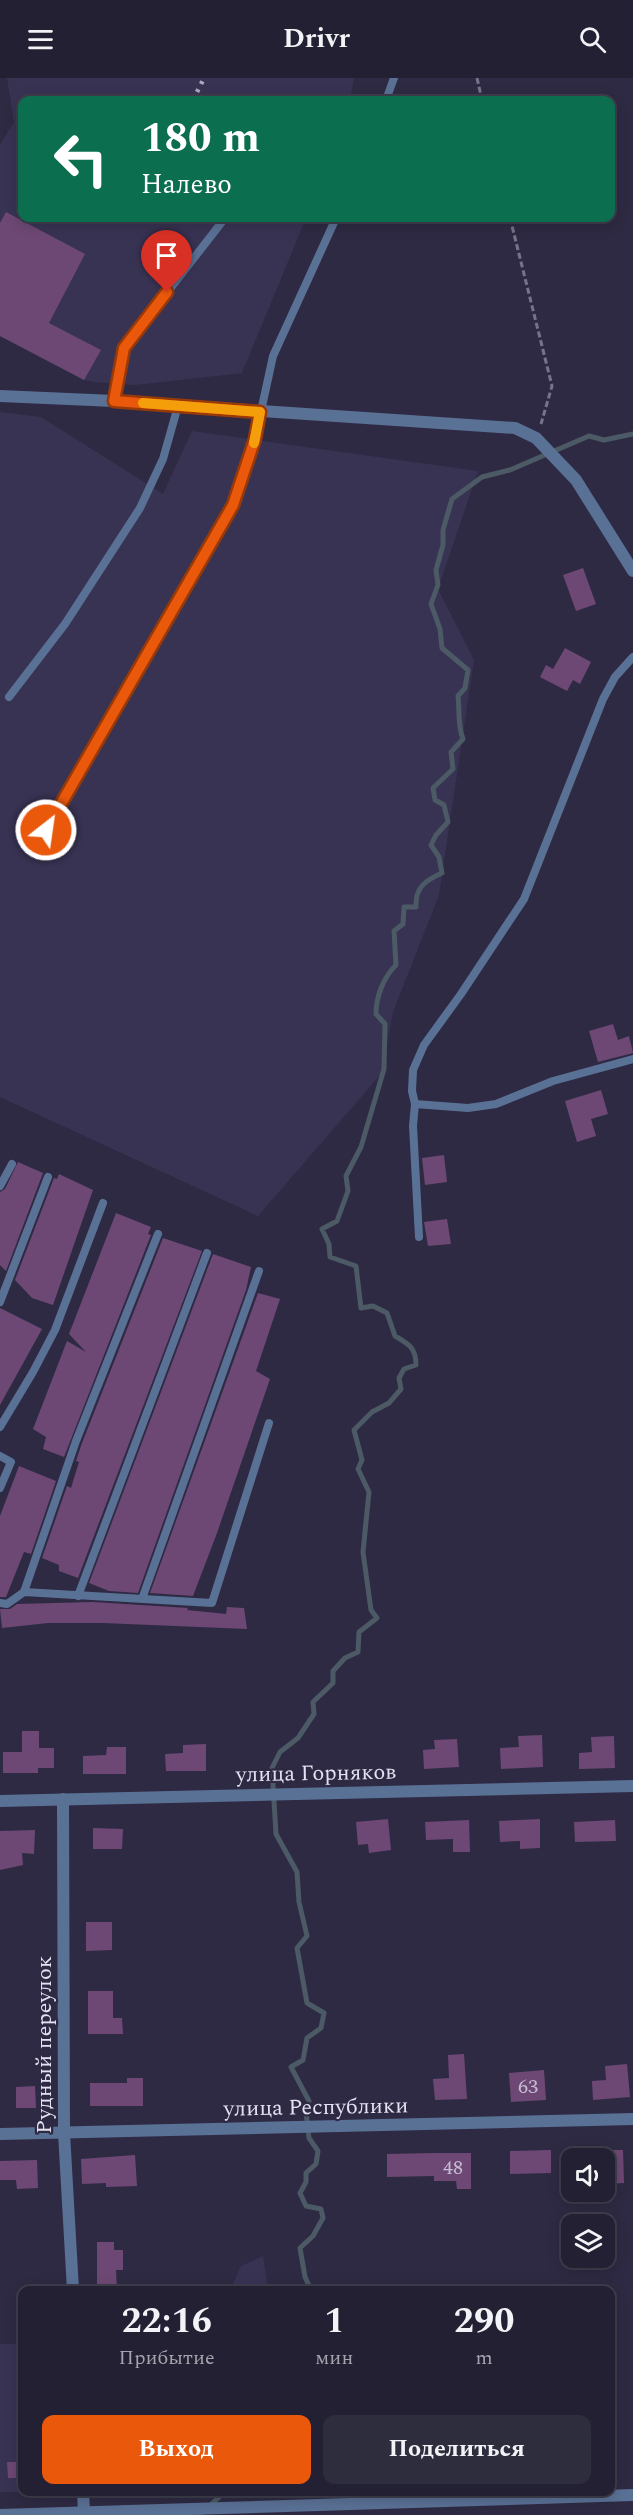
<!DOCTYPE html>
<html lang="ru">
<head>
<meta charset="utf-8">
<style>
  body { margin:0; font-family:Spectral,serif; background:#2e2d3e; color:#f1f3f6; height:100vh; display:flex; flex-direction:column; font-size:22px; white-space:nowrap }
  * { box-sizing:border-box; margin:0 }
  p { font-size:20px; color:#a2a3ac }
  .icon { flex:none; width:33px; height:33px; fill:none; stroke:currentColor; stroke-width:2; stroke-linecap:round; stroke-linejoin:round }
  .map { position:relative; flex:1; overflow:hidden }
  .drawer { position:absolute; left:18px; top:2208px; width:597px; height:210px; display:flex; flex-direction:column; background:#222032; border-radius:12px; box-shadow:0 3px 15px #0003,0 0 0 2px #3f3e4d }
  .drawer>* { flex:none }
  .hud { position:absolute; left:18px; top:18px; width:597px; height:126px; border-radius:12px; box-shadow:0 3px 15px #0003,0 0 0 2px #3f3e4d; background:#0b6e4f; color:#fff; overflow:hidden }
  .buttons { position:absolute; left:561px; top:2070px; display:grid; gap:12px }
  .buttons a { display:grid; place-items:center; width:54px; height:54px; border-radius:12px; background:#222032; box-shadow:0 3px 15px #0003,0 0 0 2px #3f3e4d; font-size:30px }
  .pin { position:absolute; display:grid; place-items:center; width:51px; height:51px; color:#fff; margin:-62px -26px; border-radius:50% 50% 50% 0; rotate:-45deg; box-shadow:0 0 6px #0007 }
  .pin .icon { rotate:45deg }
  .me { position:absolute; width:66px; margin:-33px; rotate:30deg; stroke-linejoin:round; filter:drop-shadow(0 0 4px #0008) }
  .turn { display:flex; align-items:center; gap:21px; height:126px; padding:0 24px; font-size:27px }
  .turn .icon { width:78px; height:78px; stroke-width:2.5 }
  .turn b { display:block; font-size:42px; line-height:51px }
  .eta { display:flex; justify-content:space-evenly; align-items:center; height:102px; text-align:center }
  .eta b { font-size:36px; font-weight:700; line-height:42px }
  .cta { display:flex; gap:12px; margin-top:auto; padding:12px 24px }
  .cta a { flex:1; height:69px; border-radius:12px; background:#ea580c; color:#fff; font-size:24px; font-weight:700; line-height:69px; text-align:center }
  .cta a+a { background:#2e2d3e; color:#f1f3f6 }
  header { display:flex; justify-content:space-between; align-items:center; height:78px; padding:0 24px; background:#222032; font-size:27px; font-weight:700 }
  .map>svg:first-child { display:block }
</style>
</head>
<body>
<header><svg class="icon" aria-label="menu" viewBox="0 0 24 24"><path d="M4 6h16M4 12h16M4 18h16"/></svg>Drivr<svg class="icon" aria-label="search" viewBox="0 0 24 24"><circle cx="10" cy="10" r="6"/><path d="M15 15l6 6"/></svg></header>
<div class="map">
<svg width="633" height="2437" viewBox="0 0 633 2437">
  <rect width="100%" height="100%" fill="#2e2a43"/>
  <g fill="#383353">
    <path d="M7 0H354L350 22H22V140H306L242 295 134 307 94 304 84 302 0 258V67L14 44Z"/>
    <path d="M0 334 41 339 163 416 192 353 478 393 438 511 474 582 439 817 393 934 381 996 258 1138 0 1019Z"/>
    <path d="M263 2178 268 2212H230L241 2188Z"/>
    <path d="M0 2266H22V2414H63H0Z"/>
  </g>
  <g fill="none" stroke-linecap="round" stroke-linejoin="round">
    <g stroke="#4b5a65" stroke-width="5">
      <path d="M311 2212 305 2199 300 2170 313 2158 323 2140 321 2131 306 2128 300 2115 306 2104V2095L316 2086 318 2073 309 2060 306 2034 309 2023 291 1989 303 1982 307 1960 321 1950 324 1935 307 1925 297 1870 307 1858 299 1824 297 1794 276 1756 272 1690 280 1674 298 1660 314 1636 313 1624 333 1605V1593L345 1580 358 1574 359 1554 377 1540 371 1532 363 1474 369 1414 358 1391 362 1382 354 1352 372 1334 389 1325 401 1311 399 1300 404 1291 416 1287C416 1270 409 1266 395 1258L387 1235 373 1228 361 1230 356 1188 330 1179 329 1166 322 1151 337 1143 348 1113 346 1098 361 1069 384 991 385 946 376 936C376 919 383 900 396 887L394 853 403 846 404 829H416C415 809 426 802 442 795L439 779 431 767 436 757 448 744 444 727 435 722 433 710 453 691 451 674 463 661C457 645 460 634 458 618L465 610 468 592 442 570 440 551 431 526 438 507 436 492 443 467V452L452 421 482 399 510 392 589 358 604 362 633 356"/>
      <path d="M199 2437 225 2414"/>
    </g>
  </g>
  <g fill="#6d4874">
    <path d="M6 134 85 176 49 245 101 272 84 302 0 258V145Z"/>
    <path d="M583 490 596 526 576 533 563 497Z"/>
    <path d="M565 570 591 584 580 606 573 602 567 613 540 599 546 587 553 591Z"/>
    <path d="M613 946 618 962 629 958 633 975 598 984 589 953Z"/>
    <path d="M601 1012 608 1036 591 1041 596 1058 577 1064 565 1023Z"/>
    <path d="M444 1077 447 1104 425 1107 422 1080Z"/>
    <path d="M18 1084 43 1095 6 1193 0 1187V1114L5 1111Z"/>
    <path d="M59 1096 93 1112 53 1227 32 1220 15 1202 54 1100 57 1101Z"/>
    <path d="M116 1135 151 1149 148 1156 151 1157 64 1379 43 1371 46 1359 33 1351 67 1263 86 1274 69 1256Z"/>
    <path d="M447 1141 451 1166 428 1168 424 1144Z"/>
    <path d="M163 1160 202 1173 78 1500 59 1493V1487L42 1480 67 1408 71 1410 79 1384 76 1383 82 1365Z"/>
    <path d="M213 1176 251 1189 246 1212 138 1515 109 1513 89 1505Z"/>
    <path d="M258 1215 280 1221 256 1293 270 1301 217 1455 193 1518 150 1515Z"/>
    <path d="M0 1230 42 1251 0 1327Z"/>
    <path d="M19 1388 56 1403 31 1476 24 1474 6 1519H0V1438Z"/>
    <path d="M93 1524 188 1530 187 1532 226 1536 227 1529 244 1530 247 1551 103 1545H48L2 1550 0 1531H10L17 1526Z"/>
    <path d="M22 1653H39V1670H54V1690H38V1695H3V1674H22Z"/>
    <path d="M542 1657 543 1689 501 1691 500 1670 519 1669 518 1658Z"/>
    <path d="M614 1658 615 1690 579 1691V1675L592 1674 591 1659Z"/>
    <path d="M457 1661 459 1689 424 1691 423 1672 435 1671 434 1662Z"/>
    <path d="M206 1666V1693H166L165 1676 183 1675V1667Z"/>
    <path d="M107 1669H126V1696H83V1678L106 1677Z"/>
    <path d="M388 1741 391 1772 369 1775 368 1766 358 1767 356 1744Z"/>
    <path d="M540 1741V1770L520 1771V1763L500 1764 499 1743Z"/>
    <path d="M469 1742 470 1774H453V1761L426 1762 425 1744Z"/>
    <path d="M615 1742 616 1763 575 1764 574 1744Z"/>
    <path d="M93 1750 123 1751 122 1771H93Z"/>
    <path d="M35 1752 34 1776 22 1775 23 1787 0 1792V1753Z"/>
    <path d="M86 1844H112V1872L86 1873Z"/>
    <path d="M88 1913H113V1940H122L123 1956H88Z"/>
    <path d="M464 1976 467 2021 435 2022 433 2001 449 2000 448 1977Z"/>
    <path d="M627 1986 630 2019 593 2022 592 2003 606 2002 605 1988Z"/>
    <path d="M544 1992 546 2022 511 2024 509 1995Z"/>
    <path d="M127 2000H143V2028H90V2005H127Z"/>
    <path d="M35 2008 36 2030H16V2009Z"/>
    <path d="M551 2072V2095L510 2096V2073Z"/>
    <path d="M604 2072H623L624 2105 604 2106Z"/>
    <path d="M434 2075H471V2111H457L456 2103H434V2098L387 2099V2076Z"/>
    <path d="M135 2077 137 2108 106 2109V2105L82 2106 81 2081Z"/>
    <path d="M37 2082 38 2110 17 2111 16 2102H0V2083Z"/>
    <path d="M97 2164H114V2172H123V2192H116L117 2212H97Z"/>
    <path d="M7 2384H22V2400H8Z"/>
  </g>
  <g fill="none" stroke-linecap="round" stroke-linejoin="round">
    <g stroke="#777489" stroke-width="3" stroke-dasharray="6 3" stroke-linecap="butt">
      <path d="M477 0 482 22"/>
      <path d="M510 140 552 308 541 346"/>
    </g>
    <g stroke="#5a7196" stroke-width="8">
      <path d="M386 22 394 0"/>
      <path d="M114 323 124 270 225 140"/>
      <path d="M633 579 615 599 603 621 524 821 461 916 424 967 413 992 412 1013 415 1026 468 1030 496 1026 553 1003 633 981"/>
      <path d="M9 619 65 546 140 430 163 381 178 328"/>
      <path d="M46 752 233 427 255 361 273 278 336 140"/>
      <path d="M415 1026 413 1048 419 1159"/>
      <path d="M0 1108 12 1086"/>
      <path d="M0 1224 48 1099"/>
      <path d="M0 1349 33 1294 55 1252 103 1125"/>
      <path d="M0 1378 11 1384 0 1410"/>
      <path d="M24 1514 76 1363 158 1156"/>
      <path d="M78 1518 207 1175"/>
      <path d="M142 1521 259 1193"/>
      <path d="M0 1525 7 1526 24 1514 212 1525 269 1345"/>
    </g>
    <g stroke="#5a7196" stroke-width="12">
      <path d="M0 318 114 323 515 350 536 360 576 402 633 493"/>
      <path d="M63 1721 64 2055 73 2212"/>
      <path d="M0 2056 633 2041"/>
      <path d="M83 2414 84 2434"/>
      <path d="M0 2437 633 2417"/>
    </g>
    <path stroke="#5a7196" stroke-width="12" d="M0 1723 633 1708"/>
    <path stroke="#aca9bd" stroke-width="4.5" stroke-dasharray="3 6" stroke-linecap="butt" d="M193 22 204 0"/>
  </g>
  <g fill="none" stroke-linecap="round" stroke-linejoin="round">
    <defs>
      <path id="route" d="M46 752 233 427 255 361 260 334 114 323 124 270 167 214"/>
    </defs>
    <use href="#route" stroke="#983908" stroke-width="15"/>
    <use href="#route" stroke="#ea580c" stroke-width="10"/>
    <path stroke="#f59e0b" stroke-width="10" d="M143 325 260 334 254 365"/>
  </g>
  <g text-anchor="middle" stroke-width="4.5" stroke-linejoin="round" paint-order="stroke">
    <g font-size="20" fill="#c6bbd2">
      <text x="528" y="2015">63</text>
      <text x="453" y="2096">48</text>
    </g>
    <g font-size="22" fill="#e3e1f2" stroke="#2e2a43">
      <text transform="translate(316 1694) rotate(-1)" y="8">улица Горняков</text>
      <text transform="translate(43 1967) rotate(-90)" y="8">Рудный переулок</text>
      <text transform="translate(316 2028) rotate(-1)" y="8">улица Республики</text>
    </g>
  </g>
</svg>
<div class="buttons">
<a><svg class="icon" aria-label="sound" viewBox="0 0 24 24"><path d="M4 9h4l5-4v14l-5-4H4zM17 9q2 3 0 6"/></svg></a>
<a><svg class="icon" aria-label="layers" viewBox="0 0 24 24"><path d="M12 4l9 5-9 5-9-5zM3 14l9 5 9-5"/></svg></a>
</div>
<div class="pin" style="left:167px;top:214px;background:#d93025"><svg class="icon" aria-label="arrive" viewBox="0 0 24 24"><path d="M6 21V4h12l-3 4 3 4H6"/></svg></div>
<svg class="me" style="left:46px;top:752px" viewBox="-20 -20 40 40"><circle r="17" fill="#ea580c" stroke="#fff" stroke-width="3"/><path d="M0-11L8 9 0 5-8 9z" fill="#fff"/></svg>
<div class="hud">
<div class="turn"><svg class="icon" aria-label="left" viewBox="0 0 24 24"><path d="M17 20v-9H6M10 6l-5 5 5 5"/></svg><div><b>180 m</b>Налево</div></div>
</div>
<section class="drawer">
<div class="eta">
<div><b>22:16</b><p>Прибытие</p></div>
<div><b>1</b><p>мин</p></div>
<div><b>290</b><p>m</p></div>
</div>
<div class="cta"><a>Выход</a><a>Поделиться</a></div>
</section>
</div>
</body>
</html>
